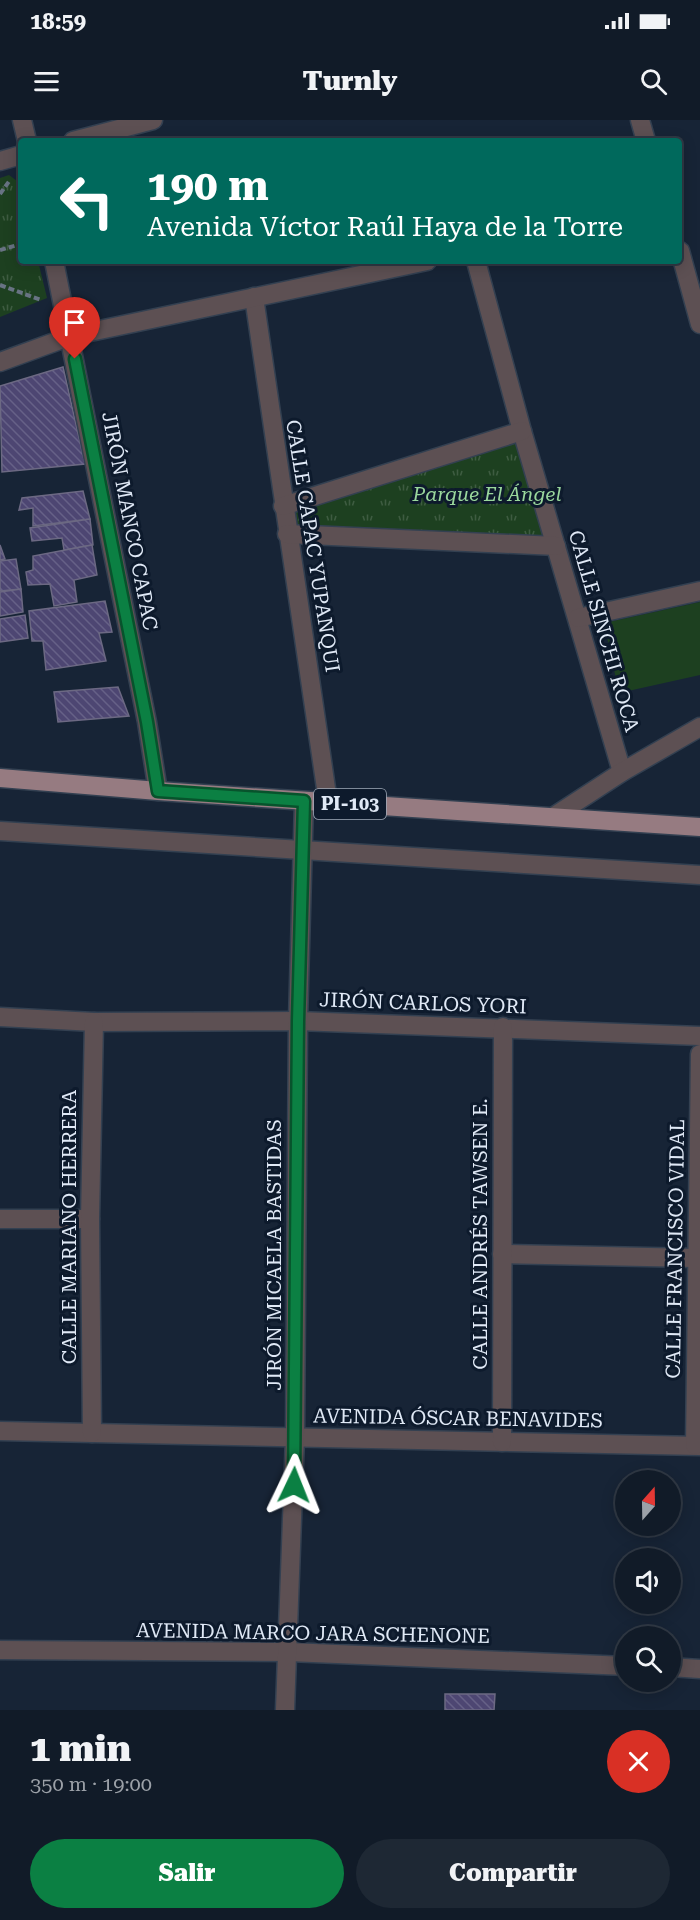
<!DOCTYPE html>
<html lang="es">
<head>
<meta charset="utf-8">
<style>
  body { margin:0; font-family:"Roboto Serif",serif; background:#1e2834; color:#f1f3f6; height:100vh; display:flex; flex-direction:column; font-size:22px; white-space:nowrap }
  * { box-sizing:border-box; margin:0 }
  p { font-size:20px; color:#9ca1a8 }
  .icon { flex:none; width:33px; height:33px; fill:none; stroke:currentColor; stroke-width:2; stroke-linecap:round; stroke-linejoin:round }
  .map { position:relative; height:1590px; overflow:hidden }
  .side { display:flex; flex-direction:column; background:#111b28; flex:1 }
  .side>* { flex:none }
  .banner { position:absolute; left:18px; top:18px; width:664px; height:126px; border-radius:6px; box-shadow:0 3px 15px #0003,0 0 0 2px #303945; background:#00695c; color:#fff; overflow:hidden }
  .needle { width:39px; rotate:20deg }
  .tools { position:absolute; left:615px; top:1350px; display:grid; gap:12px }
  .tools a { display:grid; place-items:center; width:66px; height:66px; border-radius:50%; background:#111b28; box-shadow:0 3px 15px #0003,0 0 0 2px #303945; font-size:30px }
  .pin { position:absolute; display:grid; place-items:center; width:51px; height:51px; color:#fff; margin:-62px -26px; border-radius:50% 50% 50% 0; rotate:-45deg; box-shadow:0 0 6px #0007 }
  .pin .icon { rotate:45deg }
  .me { position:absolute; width:66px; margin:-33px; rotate:2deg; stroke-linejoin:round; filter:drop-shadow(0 0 4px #0008) }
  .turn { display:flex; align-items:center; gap:21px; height:126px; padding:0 30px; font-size:27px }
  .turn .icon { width:78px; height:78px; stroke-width:2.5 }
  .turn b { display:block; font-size:42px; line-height:51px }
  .round { display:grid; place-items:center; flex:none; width:63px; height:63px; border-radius:32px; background:#1e2834 }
  .overview { display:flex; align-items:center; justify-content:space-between; height:102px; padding:0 30px }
  h1 { font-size:36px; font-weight:800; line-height:45px }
  .cta { display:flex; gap:12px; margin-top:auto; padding:12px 30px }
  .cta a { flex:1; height:69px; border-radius:36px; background:#0b8043; color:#fff; font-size:24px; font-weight:800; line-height:69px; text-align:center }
  .cta a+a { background:#1e2834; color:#f1f3f6 }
  .status { display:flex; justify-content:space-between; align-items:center; height:42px; padding:0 30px; background:#111b28; direction:ltr }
  .status svg { height:16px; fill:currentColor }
  header { display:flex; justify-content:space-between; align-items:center; height:78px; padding:0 30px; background:#111b28; font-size:27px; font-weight:800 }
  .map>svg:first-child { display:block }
</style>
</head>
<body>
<div class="status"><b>18:59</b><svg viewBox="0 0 49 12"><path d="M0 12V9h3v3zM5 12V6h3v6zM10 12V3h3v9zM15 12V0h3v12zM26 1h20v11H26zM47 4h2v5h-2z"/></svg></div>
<header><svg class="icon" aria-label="menu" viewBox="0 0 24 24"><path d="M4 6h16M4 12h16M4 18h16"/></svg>Turnly<svg class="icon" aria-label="search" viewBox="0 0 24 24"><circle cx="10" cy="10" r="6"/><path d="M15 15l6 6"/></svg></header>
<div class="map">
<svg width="700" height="1590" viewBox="0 0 700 1590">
  <defs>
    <pattern id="park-tufts" width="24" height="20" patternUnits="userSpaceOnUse" patternTransform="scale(1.5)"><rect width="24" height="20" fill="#1d4020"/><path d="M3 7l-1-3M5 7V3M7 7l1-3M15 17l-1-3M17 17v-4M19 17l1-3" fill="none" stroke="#3e5c41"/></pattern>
    <pattern id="building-back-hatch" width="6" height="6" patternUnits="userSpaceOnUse" patternTransform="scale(1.5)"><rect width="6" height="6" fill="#4d4672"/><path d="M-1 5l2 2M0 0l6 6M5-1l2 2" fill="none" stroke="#666187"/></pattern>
  </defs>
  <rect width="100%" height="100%" fill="#172436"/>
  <path fill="#1d4020" d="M700 482V555L619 573 604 503Z"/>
  <g fill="url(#park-tufts)">
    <path d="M9 55 17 61 21 76V141H38L47 178 0 197V58Z"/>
    <path d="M519 321 546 419 298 408 295 387Z"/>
  </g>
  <g fill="url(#building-back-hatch)" stroke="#6c6983" stroke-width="1.5">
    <path d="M63 247 85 344 2 352 0 266Z"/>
    <path d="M83 371 90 399 33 406V388L19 390 22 378Z"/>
    <path d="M90 399 93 425 64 430 62 418 32 421 30 408Z"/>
    <path d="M0 425 5 439 0 440Z"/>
    <path d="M92 425 97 455 74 460 77 482 54 486 50 464 28 465 26 452 33 450V436Z"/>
    <path d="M16 439 21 469 0 471V441Z"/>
    <path d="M21 469 23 492 0 496V472Z"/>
    <path d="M105 481 112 512 99 513 106 541 46 550 43 521H32L29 491Z"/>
    <path d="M25 495 28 518 0 522V499Z"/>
    <path d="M118 567 129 596 58 602 54 572Z"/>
    <path d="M445 1574H495L494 1590H445Z"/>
  </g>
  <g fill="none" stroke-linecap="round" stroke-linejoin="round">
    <defs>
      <g id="minor">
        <path d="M22 0 27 21"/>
        <path d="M640 0 646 21"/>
        <path d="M73 21 153 0"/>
        <path d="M0 41 21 35"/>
        <path d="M680 131 700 204"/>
        <path d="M54 141 147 602 158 671"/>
        <path d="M476 141 522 311 622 652"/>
        <path d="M254 177 328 682"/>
        <path d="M0 242 71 216 427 141"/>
        <path d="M283 386 522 311"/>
        <path d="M287 414 556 426"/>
        <path d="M578 498 700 471"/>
        <path d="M553 697 622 652 700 607"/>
        <path d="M0 711 700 755"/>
        <path d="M0 897 94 902 298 901 700 916"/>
        <path d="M0 1099H90"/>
        <path d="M502 1134 696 1138"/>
        <path d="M0 1311 700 1326"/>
        <path d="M92 1313 90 1099 94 902"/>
        <path d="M502 1322 503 907"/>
        <path d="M695 1325 700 934"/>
        <path d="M0 1530 289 1532 626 1546"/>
        <path d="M670 1547 700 1549"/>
        <path d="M285 1590 295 1317 298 901 304 681"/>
      </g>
      <path id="primary" d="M0 658 158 671 700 707"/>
    </defs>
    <use href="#minor" stroke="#334051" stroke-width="21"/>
    <use href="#primary" stroke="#334051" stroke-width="21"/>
    <g stroke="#687383" stroke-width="4" stroke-dasharray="6 3" stroke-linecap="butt">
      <path d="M0 74 10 60"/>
      <path d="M0 130 21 124"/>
      <path d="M0 165 41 180"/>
    </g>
    <use href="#minor" stroke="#5d5053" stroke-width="18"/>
    <use href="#primary" stroke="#967b81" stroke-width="18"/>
  </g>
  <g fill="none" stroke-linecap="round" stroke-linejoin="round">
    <defs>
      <path id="route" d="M75 239 147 602 158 671 304 681 298 901 294 1365"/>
    </defs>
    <use href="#route" stroke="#07532c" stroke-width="15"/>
    <use href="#route" stroke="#0b8043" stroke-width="10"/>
  </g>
  <g text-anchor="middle" stroke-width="6" stroke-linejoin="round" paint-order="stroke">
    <rect fill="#0d1a2c" stroke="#a1abb9" stroke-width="1.5" x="314" y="669" width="72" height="30" rx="4.5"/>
    <g font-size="18" font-weight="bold" fill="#e0e9f6">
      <text x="350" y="690">PI-103</text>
    </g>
    <g font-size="20" font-style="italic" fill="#9ad79c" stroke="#0d1a2c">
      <text x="487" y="381">Parque El Ángel</text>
    </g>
    <g font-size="20" fill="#e0e9f6" stroke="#0d1a2c">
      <text transform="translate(130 401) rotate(79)" y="7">JIRÓN MANCO CAPAC</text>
      <text transform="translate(313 426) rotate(81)" y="7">CALLE CAPAC YUPANQUI</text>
      <text transform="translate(604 511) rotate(74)" y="7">CALLE SINCHI ROCA</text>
      <text transform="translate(423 883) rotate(2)" y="7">JIRÓN CARLOS YORI</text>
      <text transform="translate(69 1107) rotate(-90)" y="7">CALLE MARIANO HERRERA</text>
      <text transform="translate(480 1114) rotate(-90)" y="7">CALLE ANDRÉS TAWSEN E.</text>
      <text transform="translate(675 1129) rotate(-89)" y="7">CALLE FRANCISCO VIDAL</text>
      <text transform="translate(274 1135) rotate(-90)" y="7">JIRÓN MICAELA BASTIDAS</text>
      <text transform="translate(458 1298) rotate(1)" y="7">AVENIDA ÓSCAR BENAVIDES</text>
      <text transform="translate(313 1513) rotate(1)" y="7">AVENIDA MARCO JARA SCHENONE</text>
    </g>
  </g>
</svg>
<div class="tools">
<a><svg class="needle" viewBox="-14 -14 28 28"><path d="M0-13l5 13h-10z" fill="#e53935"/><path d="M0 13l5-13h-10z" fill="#9ca1a8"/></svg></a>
<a><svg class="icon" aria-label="sound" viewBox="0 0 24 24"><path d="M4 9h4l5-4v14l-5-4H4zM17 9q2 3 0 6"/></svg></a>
<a><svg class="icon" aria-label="search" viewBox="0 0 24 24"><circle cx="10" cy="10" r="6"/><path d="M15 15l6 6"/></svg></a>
</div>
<div class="pin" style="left:75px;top:239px;background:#d93025"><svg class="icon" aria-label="arrive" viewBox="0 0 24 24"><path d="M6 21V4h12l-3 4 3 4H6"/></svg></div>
<svg class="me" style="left:294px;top:1365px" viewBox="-20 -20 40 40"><path d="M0-17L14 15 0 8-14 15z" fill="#0b8043" stroke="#fff" stroke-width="4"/></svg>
<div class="banner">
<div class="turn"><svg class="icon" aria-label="left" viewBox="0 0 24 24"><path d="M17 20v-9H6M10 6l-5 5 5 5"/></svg><div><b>190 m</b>Avenida Víctor Raúl Haya de la Torre</div></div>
</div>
</div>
<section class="side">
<div class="overview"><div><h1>1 min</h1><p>350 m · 19:00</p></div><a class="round" style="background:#d93025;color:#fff"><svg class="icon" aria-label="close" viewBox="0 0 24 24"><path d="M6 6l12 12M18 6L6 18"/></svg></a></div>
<div class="cta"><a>Salir</a><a>Compartir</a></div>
</section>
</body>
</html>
